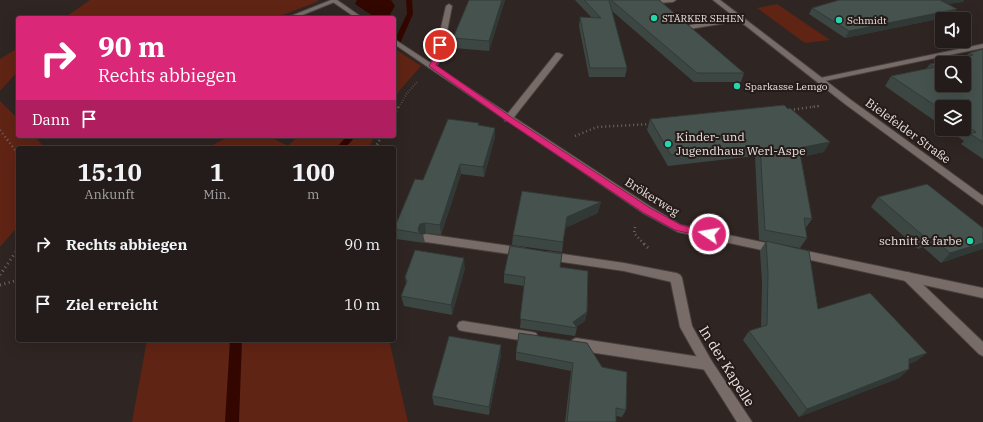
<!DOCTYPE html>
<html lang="de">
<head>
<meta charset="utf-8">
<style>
  body { margin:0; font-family:"IBM Plex Serif",serif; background:#2f2927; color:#f1f3f6; height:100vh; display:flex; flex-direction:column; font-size:15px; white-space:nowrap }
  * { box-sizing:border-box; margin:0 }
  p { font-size:13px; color:#a3a1a2 }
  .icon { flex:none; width:22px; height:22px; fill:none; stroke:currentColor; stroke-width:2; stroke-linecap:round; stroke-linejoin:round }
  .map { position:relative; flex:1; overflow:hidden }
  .panel { position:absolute; left:16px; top:146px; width:380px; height:196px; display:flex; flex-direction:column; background:#231c1a; border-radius:4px; box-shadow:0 4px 16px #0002,0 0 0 1px #403a39 }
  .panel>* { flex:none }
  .guide { position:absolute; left:16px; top:16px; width:380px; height:122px; border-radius:4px; box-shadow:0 4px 16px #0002,0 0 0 1px #403a39; background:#db2777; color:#fff; overflow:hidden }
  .controls { position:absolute; left:935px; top:12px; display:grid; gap:8px }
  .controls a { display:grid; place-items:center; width:36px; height:36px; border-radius:4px; background:#231c1a; box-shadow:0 4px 16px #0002,0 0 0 1px #403a39; font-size:20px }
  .pin { position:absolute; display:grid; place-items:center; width:34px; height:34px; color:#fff; margin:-17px; border:2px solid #fff; border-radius:50%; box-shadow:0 1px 4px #0007 }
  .me { position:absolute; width:44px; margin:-22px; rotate:282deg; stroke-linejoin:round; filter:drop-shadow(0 0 3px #0008) }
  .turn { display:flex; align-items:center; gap:14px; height:84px; padding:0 16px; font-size:18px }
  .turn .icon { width:52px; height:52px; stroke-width:2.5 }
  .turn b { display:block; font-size:28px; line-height:34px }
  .then { display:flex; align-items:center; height:38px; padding:0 16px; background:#0003; gap:8px; font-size:15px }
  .eta { display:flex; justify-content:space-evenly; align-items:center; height:68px; text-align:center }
  .eta b { font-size:24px; font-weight:700; line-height:28px }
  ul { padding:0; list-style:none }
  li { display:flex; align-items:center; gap:12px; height:60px; padding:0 16px }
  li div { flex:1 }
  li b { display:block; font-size:15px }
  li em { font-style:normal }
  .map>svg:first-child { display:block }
</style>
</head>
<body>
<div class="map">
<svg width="983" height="422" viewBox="0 0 983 422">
  <rect width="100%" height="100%" fill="#2f2522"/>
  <g fill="#602414">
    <path d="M90 0H316L319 1 275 18H64Z"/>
    <path d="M777 4 830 40 805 43 757 8Z"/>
    <path d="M18 48V71L0 91V59Z"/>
    <path d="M394 48 421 66 399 91 394 100Z"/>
    <path d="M0 101 18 119V136H34L45 148H18V226L0 247Z"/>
    <path d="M230 136H268L288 146 298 136H375L368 148H207Z"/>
    <path d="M147 340H389L408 422H132Z"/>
  </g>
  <path fill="#330700" d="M357 0H391L395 6 388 18H376L355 4Z"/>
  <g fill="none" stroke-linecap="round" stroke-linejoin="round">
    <g fill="#330700" fill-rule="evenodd">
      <path d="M406 0H412L413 14 398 48 394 50V41L407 14Z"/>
      <path d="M347 136H356L345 148H336Z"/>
      <path d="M230 340H242L239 422H225Z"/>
    </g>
    <defs>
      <g id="lane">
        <path d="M331 0 337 1 295 18H286Z"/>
        <path d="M661 0H676L673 2 659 3V1Z"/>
        <path d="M449 4 452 6 442 58 435 68H429L428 66 434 58 446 6Z"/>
        <path d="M741 17 744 19 743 20 690 29 687 27 690 25Z"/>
        <path d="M556 53H559L563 55 511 121H505L504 119 505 117Z"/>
        <path d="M426 234 523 248 527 249 528 252 527 255 523 256 426 242 422 241 421 238 422 235Z"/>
        <path d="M549 252 624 263 676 273 680 275 682 278 680 281 676 283 624 271 549 260 545 259 544 256 545 253Z"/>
        <path d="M908 272 912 274 983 342V356L979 354 904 280 902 277 904 274Z"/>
        <path d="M463 321 532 332 536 333 538 337 536 341 532 342 463 331 459 330 457 326 459 322Z"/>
        <path d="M576 338 707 358 711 360 713 364 711 368 707 370 576 350 572 348 570 344 572 340Z"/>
      </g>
      <g id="street">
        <path d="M330 0H337L363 18H356Z"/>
        <path d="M394 39 651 207 681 225 776 245 780 246 781 249 780 252 776 253 678 232 643 213 394 44Z"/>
        <path d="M983 44V48L820 82 816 80 820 78Z"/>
        <path d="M797 249 983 288V298L797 257 793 256 792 253 793 250Z"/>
        <path d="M676 273 680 275 682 278 692 326 711 360 752 422H737L703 368 680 327 670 278 672 275Z"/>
      </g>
      <path id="secondary" d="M713 0H720L851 100 983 196V205L980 203 845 104Z"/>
    </defs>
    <use href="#lane" stroke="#49413e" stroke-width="2"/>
    <use href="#street" stroke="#49413e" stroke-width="2"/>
    <use href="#secondary" stroke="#49413e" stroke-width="2"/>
    <g stroke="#6f6663" stroke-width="2" stroke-dasharray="0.5 2" stroke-linecap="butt">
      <path d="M399 107 407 93 418 81"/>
      <path d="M812 107 819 106"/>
    </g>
    <g stroke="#6f6663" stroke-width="2.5" stroke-dasharray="1 3" stroke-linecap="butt">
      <path d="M790 110 819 106"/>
      <path d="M394 115 399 106"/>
      <path d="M0 130 18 154"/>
      <path d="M575 136 597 127 652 124"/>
      <path d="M375 148 382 136"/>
      <path d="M635 227 634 233 645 245"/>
    </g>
    <g stroke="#6f6663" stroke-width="3" stroke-dasharray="1 3.5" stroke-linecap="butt">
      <path d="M644 244 650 250"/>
      <path d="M0 275 18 249"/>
      <path d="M0 285 18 280"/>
    </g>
    <use href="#lane" fill="#786c69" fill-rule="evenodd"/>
    <use href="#street" fill="#786c69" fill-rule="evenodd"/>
    <use href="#secondary" fill="#786c69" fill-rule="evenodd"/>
  </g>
  <g fill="#3c4743">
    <path d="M469 0H505L489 51 454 48 453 38Z"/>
    <path d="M575 0H659L744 73 741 82H694L612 11 627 68 625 77H589L579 26 580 17 592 18Z"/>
    <path d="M839 0H964L963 2 948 4 957 9 953 16 845 38 809 14 812 8Z"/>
    <path d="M983 49V159L961 144 964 141 947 129H964V107H942V126L885 86 891 76 926 69 930 64 967 56 969 53Z"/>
    <path d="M650 119 824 152 801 157 812 219 805 229 807 238 800 248 759 240 755 156 668 166 647 130Z"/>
    <path d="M479 123V125L495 128V137L484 177 461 174 441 235 426 233H422L423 234 425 243 396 239 394 228Z"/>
    <path d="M878 197 983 228 941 263 923 247 918 249 871 207Z"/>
    <path d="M598 213 565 228 562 252 512 245 513 235Z"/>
    <path d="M766 241 818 309 927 353 916 361 909 364V369L899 378 799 417 743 340 749 331 761 327 762 283 760 251Z"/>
    <path d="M560 267 587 312 585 321 576 327 577 328 575 336 520 328 524 286 504 283V274Z"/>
    <path d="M465 268 452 315 404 306 401 296 406 284 405 277Z"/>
    <path d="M587 343 626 410 622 417 616 416V422H565L571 371 516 360V352Z"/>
    <path d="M501 345V355L489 415 434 405 432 396Z"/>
  </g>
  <g fill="#313937">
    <path d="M502 0H505L489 51V41Z"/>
    <path d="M939 0H964L963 2 935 6Z"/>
    <path d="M957 9 953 16 845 38 849 31Z"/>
    <path d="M495 128V137L484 177 483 167Z"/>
    <path d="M830 142 824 152 794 158 799 148Z"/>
    <path d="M460 164 461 174 441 235 440 225Z"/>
    <path d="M601 202 598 213 565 228 567 217Z"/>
    <path d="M425 223 426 233 422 234 419 233 418 229 420 224Z"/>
    <path d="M932 238 923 247 918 249 927 239Z"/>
    <path d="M983 243V249L941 263 950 253Z"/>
    <path d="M464 258 465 268 452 315 451 305Z"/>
    <path d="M587 312 585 321 576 327 573 322Z"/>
    <path d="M501 345V355L489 415V407Z"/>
    <path d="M927 353 916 361 899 367 909 359Z"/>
    <path d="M909 369 899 378 799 417 807 409Z"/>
  </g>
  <g fill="#46524e" stroke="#313937" fill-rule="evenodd">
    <path d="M469 0H502L489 41 453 38Z"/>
    <path d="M584 0H609L627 68H590L580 17 601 18Z"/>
    <path d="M611 0H659L744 73H697Z"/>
    <path d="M839 0H940L957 9 849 31 812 8Z"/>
    <path d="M983 49V142L970 134 976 132 964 124V107H942V110L891 76 935 67 930 64 973 55 969 53ZM942 63H964V85H942Z"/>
    <path d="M784 105 788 109 790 108 830 142 799 148 812 219 804 218 807 238 765 230 760 146 671 155 650 119Z"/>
    <path d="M448 119 479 123 478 125 495 128 483 167 460 164 440 225 425 223 420 224 418 229 419 232 423 234 394 229 415 179 423 180Z"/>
    <path d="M927 184 983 228V243L950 253 932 238 927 239 878 197Z"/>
    <path d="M522 191 601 202 567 217 563 242 513 235Z"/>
    <path d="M766 241 809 251 818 309 870 293 927 353 909 359V369L807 409 749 331 767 325 768 273Z"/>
    <path d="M510 246 562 254 560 267 588 271 587 312 573 322 577 328 520 319 525 277 504 274Z"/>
    <path d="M415 250 464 258 451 305 401 296 407 281 405 277Z"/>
    <path d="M519 333 587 343 602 367 627 372 626 410 616 408V422H567L573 363 516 352Z"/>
    <path d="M449 336 501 345 489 407 432 396Z"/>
  </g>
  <path fill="#db2777" stroke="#8e194d" d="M440 43 444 45 441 58 436 65 511 117 650 208 681 225 712 232 713 234 712 237 709 238 675 230 644 213 505 120 430 67 429 66 434 58 437 45Z"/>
  <g fill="#24d5ae" stroke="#251b19" stroke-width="1.5">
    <circle cx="654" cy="18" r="4"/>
    <circle cx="839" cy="20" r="4"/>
    <circle cx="737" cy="86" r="4"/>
    <circle cx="668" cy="144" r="4"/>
    <circle cx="970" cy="241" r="4"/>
  </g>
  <g text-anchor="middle" stroke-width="4" stroke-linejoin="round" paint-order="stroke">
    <g font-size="10" fill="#e8e1df" stroke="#251b19" text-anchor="start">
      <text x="662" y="22">STÄRKER SEHEN</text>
      <text x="847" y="24">Schmidt</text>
      <text x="745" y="90">Sparkasse Lemgo</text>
    </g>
    <g font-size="12" fill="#e8e1df" stroke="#251b19">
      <text transform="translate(908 131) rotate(36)" y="4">Bielefelder Straße</text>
      <text transform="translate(652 197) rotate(32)" y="4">Brökerweg</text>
    </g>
    <g font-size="12" fill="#e8e1df" stroke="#251b19" text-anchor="start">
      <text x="676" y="141">Kinder- und<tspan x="676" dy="14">Jugendhaus Werl-Aspe</tspan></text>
      <text x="962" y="245" text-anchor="end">schnitt &amp; farbe</text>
    </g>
    <g font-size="14" fill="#e8e1df" stroke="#251b19">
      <text transform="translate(727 366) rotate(58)" y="5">In der Kapelle</text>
    </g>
  </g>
</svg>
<div class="controls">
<a><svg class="icon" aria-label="sound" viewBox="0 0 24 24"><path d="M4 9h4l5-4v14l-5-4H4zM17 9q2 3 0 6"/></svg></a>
<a><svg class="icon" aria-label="search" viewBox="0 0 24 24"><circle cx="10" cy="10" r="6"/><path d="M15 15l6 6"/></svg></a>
<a><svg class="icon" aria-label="layers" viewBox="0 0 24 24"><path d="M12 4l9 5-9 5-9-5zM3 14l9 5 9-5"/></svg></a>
</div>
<div class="pin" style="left:440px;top:45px;background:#d93025"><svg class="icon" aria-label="arrive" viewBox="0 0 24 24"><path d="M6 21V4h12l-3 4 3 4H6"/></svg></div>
<svg class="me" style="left:709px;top:234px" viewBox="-20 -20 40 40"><circle r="17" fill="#db2777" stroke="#fff" stroke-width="3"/><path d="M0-11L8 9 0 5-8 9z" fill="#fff"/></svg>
<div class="guide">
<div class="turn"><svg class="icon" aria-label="right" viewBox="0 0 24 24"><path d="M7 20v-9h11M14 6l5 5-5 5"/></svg><div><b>90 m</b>Rechts abbiegen</div></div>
<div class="then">Dann<svg class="icon" aria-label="arrive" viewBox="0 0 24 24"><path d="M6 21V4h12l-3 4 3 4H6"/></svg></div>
</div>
<section class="panel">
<div class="eta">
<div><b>15:10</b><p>Ankunft</p></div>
<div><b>1</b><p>Min.</p></div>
<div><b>100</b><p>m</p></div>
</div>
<ul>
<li><svg class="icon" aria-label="right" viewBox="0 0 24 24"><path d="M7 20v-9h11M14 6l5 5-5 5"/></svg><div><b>Rechts abbiegen</b></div><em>90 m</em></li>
<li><svg class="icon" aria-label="arrive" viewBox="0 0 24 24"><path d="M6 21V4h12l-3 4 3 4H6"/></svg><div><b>Ziel erreicht</b></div><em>10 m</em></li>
</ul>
</section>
</div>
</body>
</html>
